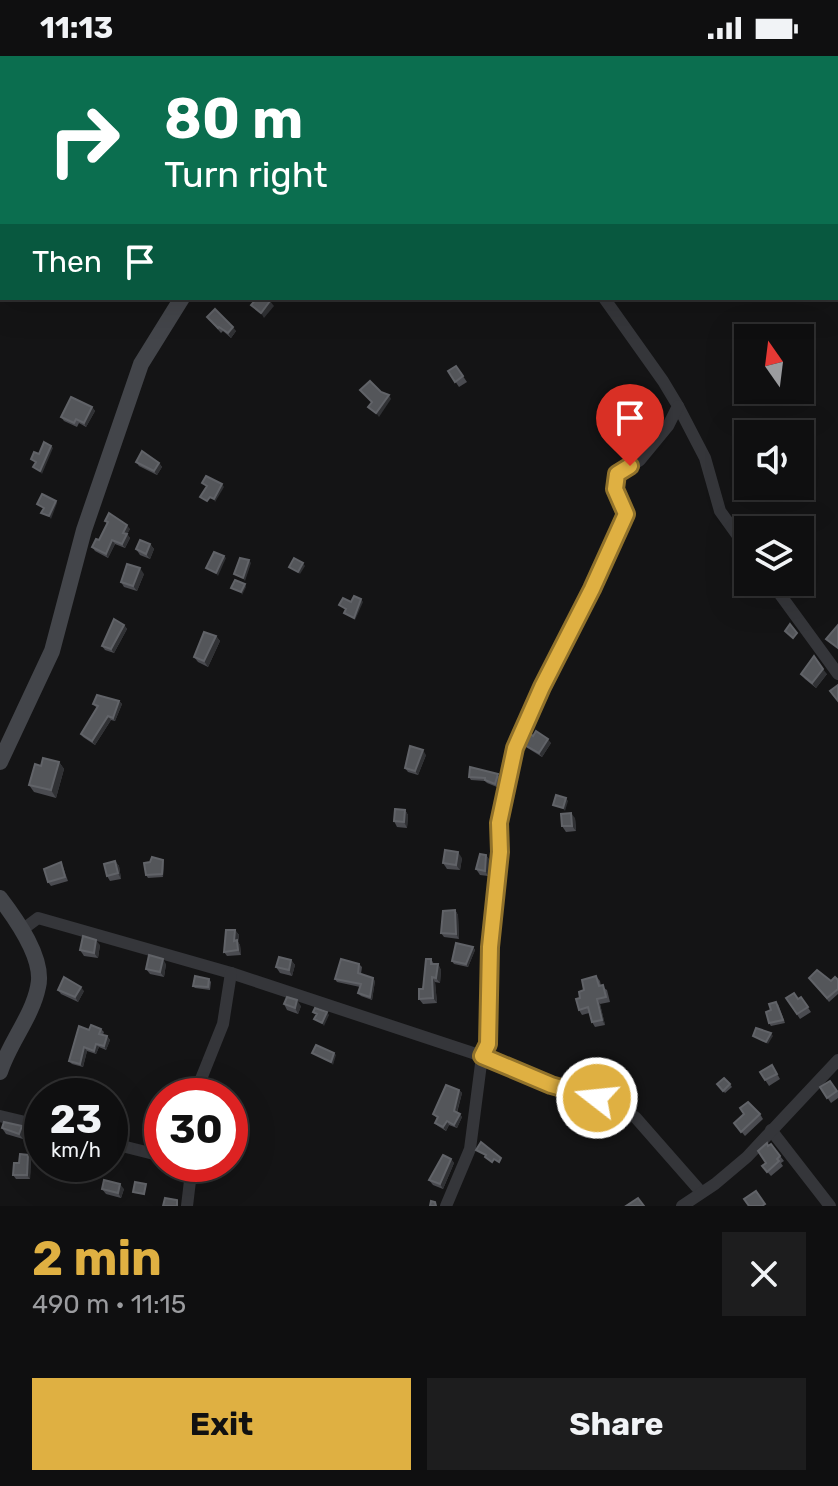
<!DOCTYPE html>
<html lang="en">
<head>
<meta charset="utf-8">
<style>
  body { margin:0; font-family:Rubik,sans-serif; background:#1d1d1e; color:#f1f3f6; height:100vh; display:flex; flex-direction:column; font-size:30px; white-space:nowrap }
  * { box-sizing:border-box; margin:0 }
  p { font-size:26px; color:#9b9c9f }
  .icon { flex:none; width:44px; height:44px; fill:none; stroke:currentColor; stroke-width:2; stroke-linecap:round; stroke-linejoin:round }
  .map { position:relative; height:1150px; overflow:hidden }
  .side { display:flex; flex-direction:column; background:#0f0f10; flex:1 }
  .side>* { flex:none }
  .banner { position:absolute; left:0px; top:0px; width:838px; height:244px; box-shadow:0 8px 32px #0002,0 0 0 2px #2f2f30; background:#0b6e4f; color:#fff; overflow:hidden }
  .needle { width:52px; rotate:346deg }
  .tools { position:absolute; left:734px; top:268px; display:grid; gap:16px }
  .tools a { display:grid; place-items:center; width:80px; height:80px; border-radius:0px; background:#0f0f10; box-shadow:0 8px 32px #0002,0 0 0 2px #2f2f30; font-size:40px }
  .speed { position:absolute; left:24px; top:1022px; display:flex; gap:16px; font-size:40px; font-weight:700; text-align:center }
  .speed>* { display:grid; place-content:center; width:104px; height:104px; border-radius:50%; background:#0f0f10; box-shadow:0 8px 32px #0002,0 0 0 2px #2f2f30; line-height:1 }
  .speed small { font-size:20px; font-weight:400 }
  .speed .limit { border:12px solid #d22; background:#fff; color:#111 }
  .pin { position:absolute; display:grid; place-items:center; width:68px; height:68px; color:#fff; margin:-82px -34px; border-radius:50% 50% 50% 0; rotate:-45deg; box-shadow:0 0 8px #0007 }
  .pin .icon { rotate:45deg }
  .me { position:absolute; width:88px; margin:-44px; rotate:286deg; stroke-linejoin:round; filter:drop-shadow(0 0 6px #0008) }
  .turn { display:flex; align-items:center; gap:28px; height:168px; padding:0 32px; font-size:36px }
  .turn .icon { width:104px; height:104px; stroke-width:2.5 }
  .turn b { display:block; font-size:56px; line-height:68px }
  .then { display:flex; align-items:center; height:76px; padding:0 32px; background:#0003; gap:16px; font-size:30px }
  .round { display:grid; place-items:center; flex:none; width:84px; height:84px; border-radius:0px; background:#1d1d1e }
  .summary { display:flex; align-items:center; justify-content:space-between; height:136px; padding:0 32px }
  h1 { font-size:48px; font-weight:700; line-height:60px; color:#dfb042 }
  .action { display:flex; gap:16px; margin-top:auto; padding:16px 32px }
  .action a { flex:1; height:92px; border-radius:0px; background:#dfb042; color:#111; font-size:32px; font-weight:700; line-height:92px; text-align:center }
  .action a+a { background:#1d1d1e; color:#f1f3f6 }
  .status { display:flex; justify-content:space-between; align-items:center; height:56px; padding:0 40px; background:#0f0f10; direction:ltr }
  .status svg { height:22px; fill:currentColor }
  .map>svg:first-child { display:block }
</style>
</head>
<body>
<div class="status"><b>11:13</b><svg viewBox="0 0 49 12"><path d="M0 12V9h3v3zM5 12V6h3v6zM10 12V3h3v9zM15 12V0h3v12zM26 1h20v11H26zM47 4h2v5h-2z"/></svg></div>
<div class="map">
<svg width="838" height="1150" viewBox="0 0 838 1150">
  <rect width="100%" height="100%" fill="#141415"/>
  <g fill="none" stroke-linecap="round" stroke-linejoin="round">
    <g stroke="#35363a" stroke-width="12">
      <path d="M604 242 663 325 678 350 705 402 720 455 748 494"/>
      <path d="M771 526 838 618"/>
      <path d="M22 874 38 862 231 917 482 1000 568 1035 615 1047 636 1062 701 1136"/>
      <path d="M198 1040 201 1023 223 968 231 917"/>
      <path d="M0 1060 42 1070"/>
      <path d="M771 1074 830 1150"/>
      <path d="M110 1087 162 1100"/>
      <path d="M187 1150 192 1108"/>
      <path d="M446 1150 470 1093 482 1000 488 988 490 891 500 796 499 767 515 692 542 631 592 533 626 458 615 433 617 418 640 404 668 370 678 350"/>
      <path d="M682 1150 715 1128 747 1101 838 1004"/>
    </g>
    <g stroke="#43454a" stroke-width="16">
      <path d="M436 2 437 0"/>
      <path d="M0 706 52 595 84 474 141 308 182 242"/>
      <path d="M0 842C16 863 45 903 38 931 32 961 9 987 0 1016"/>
    </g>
  </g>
  <g fill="#4a4b50">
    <path d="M207 261 236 275 231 282 223 275 221 277Z"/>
    <path d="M456 310 467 326 459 331 448 315Z"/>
    <path d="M92 351 95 355 86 371 79 367 77 371 64 365 61 361Z"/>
    <path d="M136 406 159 407 162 411 157 419 139 410Z"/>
    <path d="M105 465 130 473 127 478 130 482 125 492 115 488 108 502 95 495 92 491 99 484 107 467Z"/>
    <path d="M150 488 154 493 150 503 140 499 136 493Z"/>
    <path d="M144 518 137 535 124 531 121 526Z"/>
    <path d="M124 569 127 573 114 597 105 594 102 590Z"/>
    <path d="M216 580 220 585 208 611 198 606 194 601Z"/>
    <path d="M801 618H827L816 632 805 623Z"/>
    <path d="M119 645 122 648 115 665 111 664 95 689 83 681 81 678 97 652 93 648Z"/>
    <path d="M533 680 551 687 542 701 526 691 523 688Z"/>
    <path d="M426 699 418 719 408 716 405 712Z"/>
    <path d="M59 706 64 713 56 742 34 736 29 729 41 710Z"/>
    <path d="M500 720 497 731 487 727 485 725 471 724 469 721Z"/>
    <path d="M405 754 408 759 407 772 397 771 394 765Z"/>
    <path d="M575 762 576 775 566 776 562 770Z"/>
    <path d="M486 799 490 805 488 820 480 819 476 813Z"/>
    <path d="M462 802 460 814 447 813 443 807Z"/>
    <path d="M115 805 119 810 121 823 110 825 107 820Z"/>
    <path d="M164 806 163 821 148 822 146 819Z"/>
    <path d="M63 811 68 825 51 830 48 826Z"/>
    <path d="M455 854 458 859 459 883 444 881 441 877Z"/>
    <path d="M235 874 239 879 238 886 240 889 241 899 227 900 224 896Z"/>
    <path d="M100 889 98 902 84 900 80 894Z"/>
    <path d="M473 891 475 894 468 911 454 908 452 905Z"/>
    <path d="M431 903 434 908H438L441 914 440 927 435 926 437 947 423 948 419 943Z"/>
    <path d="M291 904 295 909 292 920 280 917 276 911Z"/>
    <path d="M166 908 164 921 150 918 146 913Z"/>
    <path d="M359 908 362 911 361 918 375 925 372 944 361 940 358 937 360 931 337 926 335 923Z"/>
    <path d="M596 920 600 925 601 930 607 934 610 946 600 948 605 969 595 971 592 966 589 957 582 959 579 954 580 942 584 934Z"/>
    <path d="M809 922 831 925 838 924V938L829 946Z"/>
    <path d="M209 923 211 926 210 934 195 932 193 930Z"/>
    <path d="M58 934 84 935 78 946 61 938Z"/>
    <path d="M801 941 811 956 800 963 786 942 799 943Z"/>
    <path d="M284 948 301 950 298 958 287 954Z"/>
    <path d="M778 948 785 967 771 970 769 967 771 954Z"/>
    <path d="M101 973 104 976 103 979 107 980 110 984 106 994 99 991 96 998 87 995 83 1011 72 1008 69 1005 89 974Z"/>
    <path d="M772 1009 780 1023 769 1030 760 1016Z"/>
    <path d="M830 1025 838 1036V1042L831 1047 820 1031Z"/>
    <path d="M717 1028H730L732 1031 725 1037Z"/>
    <path d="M459 1034 462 1037 457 1057 462 1061 457 1072 449 1069 446 1075 438 1070 435 1067 437 1062 433 1058Z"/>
    <path d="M760 1058 763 1063 745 1080 734 1067Z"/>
    <path d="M2 1072 25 1075 23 1083 6 1078Z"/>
    <path d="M771 1088 784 1105 781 1107 783 1110 771 1120 762 1110 766 1107 768 1090Z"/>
    <path d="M28 1099 31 1103 30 1123H16L13 1119 19 1107Z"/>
    <path d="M451 1103 454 1107 443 1133 433 1129 429 1124Z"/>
    <path d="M182 1108 178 1119 168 1116 164 1111Z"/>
    <path d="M102 1133H124L121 1142 106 1138Z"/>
  </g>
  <g fill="#303134">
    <path d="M270 245 274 250 264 262 261 257Z"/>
    <path d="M233 271 236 275 231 282 228 277Z"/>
    <path d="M389 339 391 343 379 361 376 357Z"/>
    <path d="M92 351 95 355 86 371 84 367Z"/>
    <path d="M51 390 53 392 42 418 40 415Z"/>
    <path d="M159 407 162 411 157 419 154 415Z"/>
    <path d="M222 428 224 431 215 446 214 443Z"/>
    <path d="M56 445 57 447 51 463 49 460Z"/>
    <path d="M127 469 130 473 126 480 123 477Z"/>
    <path d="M127 478 130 482 125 492 122 488Z"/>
    <path d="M112 484 115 488 108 502 106 498Z"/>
    <path d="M150 488 154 493 150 503 146 498Z"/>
    <path d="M224 500 226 502 218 520 216 517Z"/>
    <path d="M249 504 251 507 245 525 243 522Z"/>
    <path d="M303 507 305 510 300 518 298 516Z"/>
    <path d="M802 508 805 512 800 518V510Z"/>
    <path d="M140 512 144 518 137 535 133 530Z"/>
    <path d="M245 528 246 531 242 539 241 536Z"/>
    <path d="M361 543 363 546 355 564 354 562Z"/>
    <path d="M124 569 127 573 114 597 111 593Z"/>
    <path d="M216 580 220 585 208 611 204 605Z"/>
    <path d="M823 613 827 618 816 632 812 627Z"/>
    <path d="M119 645 122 648 115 665 113 662Z"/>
    <path d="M108 660 111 664 95 689 92 685Z"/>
    <path d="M548 683 551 687 542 701 539 697Z"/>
    <path d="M423 694 426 699 418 719 415 715Z"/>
    <path d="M59 706 64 713 56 742 51 734Z"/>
    <path d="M566 742 568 745 565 755 563 752Z"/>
    <path d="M405 754 408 759 407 772 404 766Z"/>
    <path d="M571 757 575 762 576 775 572 770Z"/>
    <path d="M458 796 462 802 460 814 456 809Z"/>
    <path d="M486 799 490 805 488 820 485 815Z"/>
    <path d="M163 804 164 806 163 821 162 818Z"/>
    <path d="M115 805 119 810 121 823 118 817Z"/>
    <path d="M455 854 458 859 459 883 456 878Z"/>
    <path d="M235 874 239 879 238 886 240 889 241 899 234 885Z"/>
    <path d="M96 884 100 889 98 902 94 897Z"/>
    <path d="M473 891 475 894 468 911 466 908Z"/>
    <path d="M163 903 166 908 164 921 160 916Z"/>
    <path d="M291 904 295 909 292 920 289 914Z"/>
    <path d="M438 908 441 914 440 927 436 922Z"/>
    <path d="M432 921 435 926 437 947 433 942Z"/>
    <path d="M373 922 375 925 372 944 370 941Z"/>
    <path d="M81 931 84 935 78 946 75 941Z"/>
    <path d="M597 943 600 948 605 969 602 964Z"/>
    <path d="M297 944 301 950 298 958 295 952Z"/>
    <path d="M327 956 329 959 324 970 322 967Z"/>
    <path d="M771 977 773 980 768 988 766 986Z"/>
    <path d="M107 980 110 984 106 994 104 990Z"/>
    <path d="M96 988 99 991 96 998 94 995Z"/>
    <path d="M84 991 87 995 83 1011 80 1008Z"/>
    <path d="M334 997 336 999 333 1009 331 1006Z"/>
    <path d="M459 1034 462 1037 456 1059 454 1055Z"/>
    <path d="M460 1058 462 1061 457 1072 454 1069Z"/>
    <path d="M447 1065 449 1069 446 1075 443 1071Z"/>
    <path d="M22 1070 25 1075 23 1083 19 1078Z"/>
    <path d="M28 1099 31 1103 30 1123 27 1119Z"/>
    <path d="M451 1103 454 1107 443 1133 440 1128Z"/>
    <path d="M177 1108H182L178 1119 175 1114Z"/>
    <path d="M120 1128 124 1133 121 1142 118 1137Z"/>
  </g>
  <g fill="#54565a" stroke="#616368" stroke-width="2">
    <path d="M362 0H381L376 2H363Z"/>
    <path d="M257 242H266L270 245 261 257 251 249Z"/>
    <path d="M215 253 233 271 228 277 219 271 218 272 207 261Z"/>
    <path d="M456 310 463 320 455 326 448 315Z"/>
    <path d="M370 325 381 336 389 339 376 357 368 351 372 346 360 334Z"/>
    <path d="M71 341 92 351 84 367 76 363 74 367 61 361Z"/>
    <path d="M44 386 51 390 40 415 33 411 36 406 31 403 34 396 39 398Z"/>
    <path d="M142 395 159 407 154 415 136 406Z"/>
    <path d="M206 420 222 428 214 443 210 441 207 445 200 441 207 430 202 427Z"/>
    <path d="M42 438 56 445 49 460 41 457 44 452 37 448Z"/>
    <path d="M109 457 127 469 123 477 127 478 122 488 112 484 106 498 92 491 96 483 99 484 108 466 105 465Z"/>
    <path d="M140 484 150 488 146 498 136 493Z"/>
    <path d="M214 496 224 500 216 517 206 512Z"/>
    <path d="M240 502 249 504 243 522 234 518Z"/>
    <path d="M294 502 303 507 298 516 289 511Z"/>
    <path d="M127 508 140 512 133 530 121 526Z"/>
    <path d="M235 524 245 528 241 536 231 532Z"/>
    <path d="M354 540 361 543 354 562 344 557 346 553 339 549 343 542 351 546Z"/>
    <path d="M114 563 124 569 111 593 102 590Z"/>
    <path d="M790 568 797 577 793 582 785 575Z"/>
    <path d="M838 569V592L826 583Z"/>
    <path d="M204 576 216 580 204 605 194 601Z"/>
    <path d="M814 600 823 613 812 627 801 618Z"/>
    <path d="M838 629V645L830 635Z"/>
    <path d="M97 639 119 645 113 662 108 660 92 685 81 678 98 650 93 648Z"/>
    <path d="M536 675 548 683 539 697 523 688 529 677 533 680Z"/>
    <path d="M410 690 423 694 415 715 405 712Z"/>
    <path d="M43 702 59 706 51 734 29 729 35 708 41 710Z"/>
    <path d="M470 711 498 718 495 728 485 724V722L469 721Z"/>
    <path d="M556 739 566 742 563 752 553 749Z"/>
    <path d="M395 753 405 754 404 766 394 765Z"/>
    <path d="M571 757 572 770H562L561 758Z"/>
    <path d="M445 794 458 796 456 809 443 807Z"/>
    <path d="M480 798 486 799 485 815 476 813Z"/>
    <path d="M152 801 163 804 162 818 146 819 144 807 150 806Z"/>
    <path d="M115 805 118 817 107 820 104 808Z"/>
    <path d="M61 806 65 821 48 826 44 813Z"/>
    <path d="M455 854 456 878 441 877 443 855Z"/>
    <path d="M226 874H235L234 885 237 884 238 894 224 896Z"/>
    <path d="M83 880 96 884 94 897 80 894Z"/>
    <path d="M456 887 473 891 466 908 452 905Z"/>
    <path d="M149 899 163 903 160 916 146 913Z"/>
    <path d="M279 901 291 904 289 914 276 911Z"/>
    <path d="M341 903 359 908 358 917 373 922 370 941 358 937 361 928 335 923Z"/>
    <path d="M426 903H431V908H438L436 922 432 921 433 942 419 943V933H423Z"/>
    <path d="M817 914 831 925 835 921 838 924V933L827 942 809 922Z"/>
    <path d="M195 920 209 923 208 931 193 930Z"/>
    <path d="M596 920 599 930 603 929 606 941 597 943 602 964 592 966 588 951 579 954 576 943 580 942 579 936 584 934 582 924Z"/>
    <path d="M64 921 81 931 75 941 58 934Z"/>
    <path d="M794 937 798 943 801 941 808 951 797 958 786 942Z"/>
    <path d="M287 941 297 944 295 952 284 948Z"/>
    <path d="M776 946 783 964 769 967 766 956 771 954 769 948Z"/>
    <path d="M315 952 327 956 322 967 314 963 317 958 313 956Z"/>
    <path d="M91 969 101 973 99 978 107 980 104 990 96 988 94 995 84 991 80 1008 69 1005 79 970 89 974Z"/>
    <path d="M756 972 771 977 766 986 753 980Z"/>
    <path d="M316 989 334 997 331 1006 312 997Z"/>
    <path d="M772 1009 777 1018 765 1024 760 1016Z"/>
    <path d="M724 1022 730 1028 723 1035 717 1028Z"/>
    <path d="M830 1025 837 1035 827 1042 820 1031Z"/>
    <path d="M446 1029 459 1034 454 1055 460 1058 454 1069 447 1065 443 1071 435 1067 438 1061 433 1058Z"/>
    <path d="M80 1035 93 1038V1040H78Z"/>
    <path d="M748 1046 760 1058 741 1076 734 1067 744 1058 740 1052Z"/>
    <path d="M4 1066 22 1070 19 1078 2 1072Z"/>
    <path d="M481 1086 501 1102 499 1106 494 1103 492 1106 485 1101 486 1099 476 1094Z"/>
    <path d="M767 1087 768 1090 771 1088 780 1100 777 1103 779 1105 767 1116 762 1110 766 1107 758 1095Z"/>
    <path d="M20 1098 28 1099 27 1119H13L14 1107H19Z"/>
    <path d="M443 1099 451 1103 440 1128 429 1124Z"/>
    <path d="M165 1108H177L175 1114 164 1111Z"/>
    <path d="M104 1124 120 1128 118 1137 102 1133Z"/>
    <path d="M135 1126 146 1128 144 1138 133 1136Z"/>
    <path d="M756 1135 765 1148 762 1150H749L744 1143Z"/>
    <path d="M165 1142 177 1144V1150H163Z"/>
    <path d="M638 1142 644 1150H626Z"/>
    <path d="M431 1145 435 1146 436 1150H430Z"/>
  </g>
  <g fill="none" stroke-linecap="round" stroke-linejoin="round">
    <defs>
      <path id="route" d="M597 1042 551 1029 482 1000 488 988 490 891 500 796 499 767 515 692 542 631 592 533 626 458 615 433 617 418 630 410"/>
    </defs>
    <use href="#route" stroke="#91722b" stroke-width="20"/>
    <use href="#route" stroke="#dfb042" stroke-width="14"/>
  </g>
</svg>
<div class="tools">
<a><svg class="needle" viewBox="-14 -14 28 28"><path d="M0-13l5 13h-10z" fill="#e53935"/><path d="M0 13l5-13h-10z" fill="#9b9c9f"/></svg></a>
<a><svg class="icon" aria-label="sound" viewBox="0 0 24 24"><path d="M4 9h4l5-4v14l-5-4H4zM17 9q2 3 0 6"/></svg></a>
<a><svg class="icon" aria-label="layers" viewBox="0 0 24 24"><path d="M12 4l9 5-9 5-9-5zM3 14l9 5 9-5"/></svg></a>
</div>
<div class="speed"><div>23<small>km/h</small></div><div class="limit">30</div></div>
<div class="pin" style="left:630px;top:410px;background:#d93025"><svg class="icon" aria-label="arrive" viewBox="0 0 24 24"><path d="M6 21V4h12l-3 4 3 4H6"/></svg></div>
<svg class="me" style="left:597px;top:1042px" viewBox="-20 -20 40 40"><circle r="17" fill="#dfb042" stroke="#fff" stroke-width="3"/><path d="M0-11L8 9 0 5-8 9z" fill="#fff"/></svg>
<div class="banner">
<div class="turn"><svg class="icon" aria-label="right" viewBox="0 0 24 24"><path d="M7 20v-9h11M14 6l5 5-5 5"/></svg><div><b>80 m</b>Turn right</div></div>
<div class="then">Then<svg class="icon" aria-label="arrive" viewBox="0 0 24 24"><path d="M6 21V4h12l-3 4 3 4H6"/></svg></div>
</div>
</div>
<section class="side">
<div class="summary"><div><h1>2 min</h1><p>490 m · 11:15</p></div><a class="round"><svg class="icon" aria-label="close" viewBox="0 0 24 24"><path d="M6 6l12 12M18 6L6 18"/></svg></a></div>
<div class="action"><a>Exit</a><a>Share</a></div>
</section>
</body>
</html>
